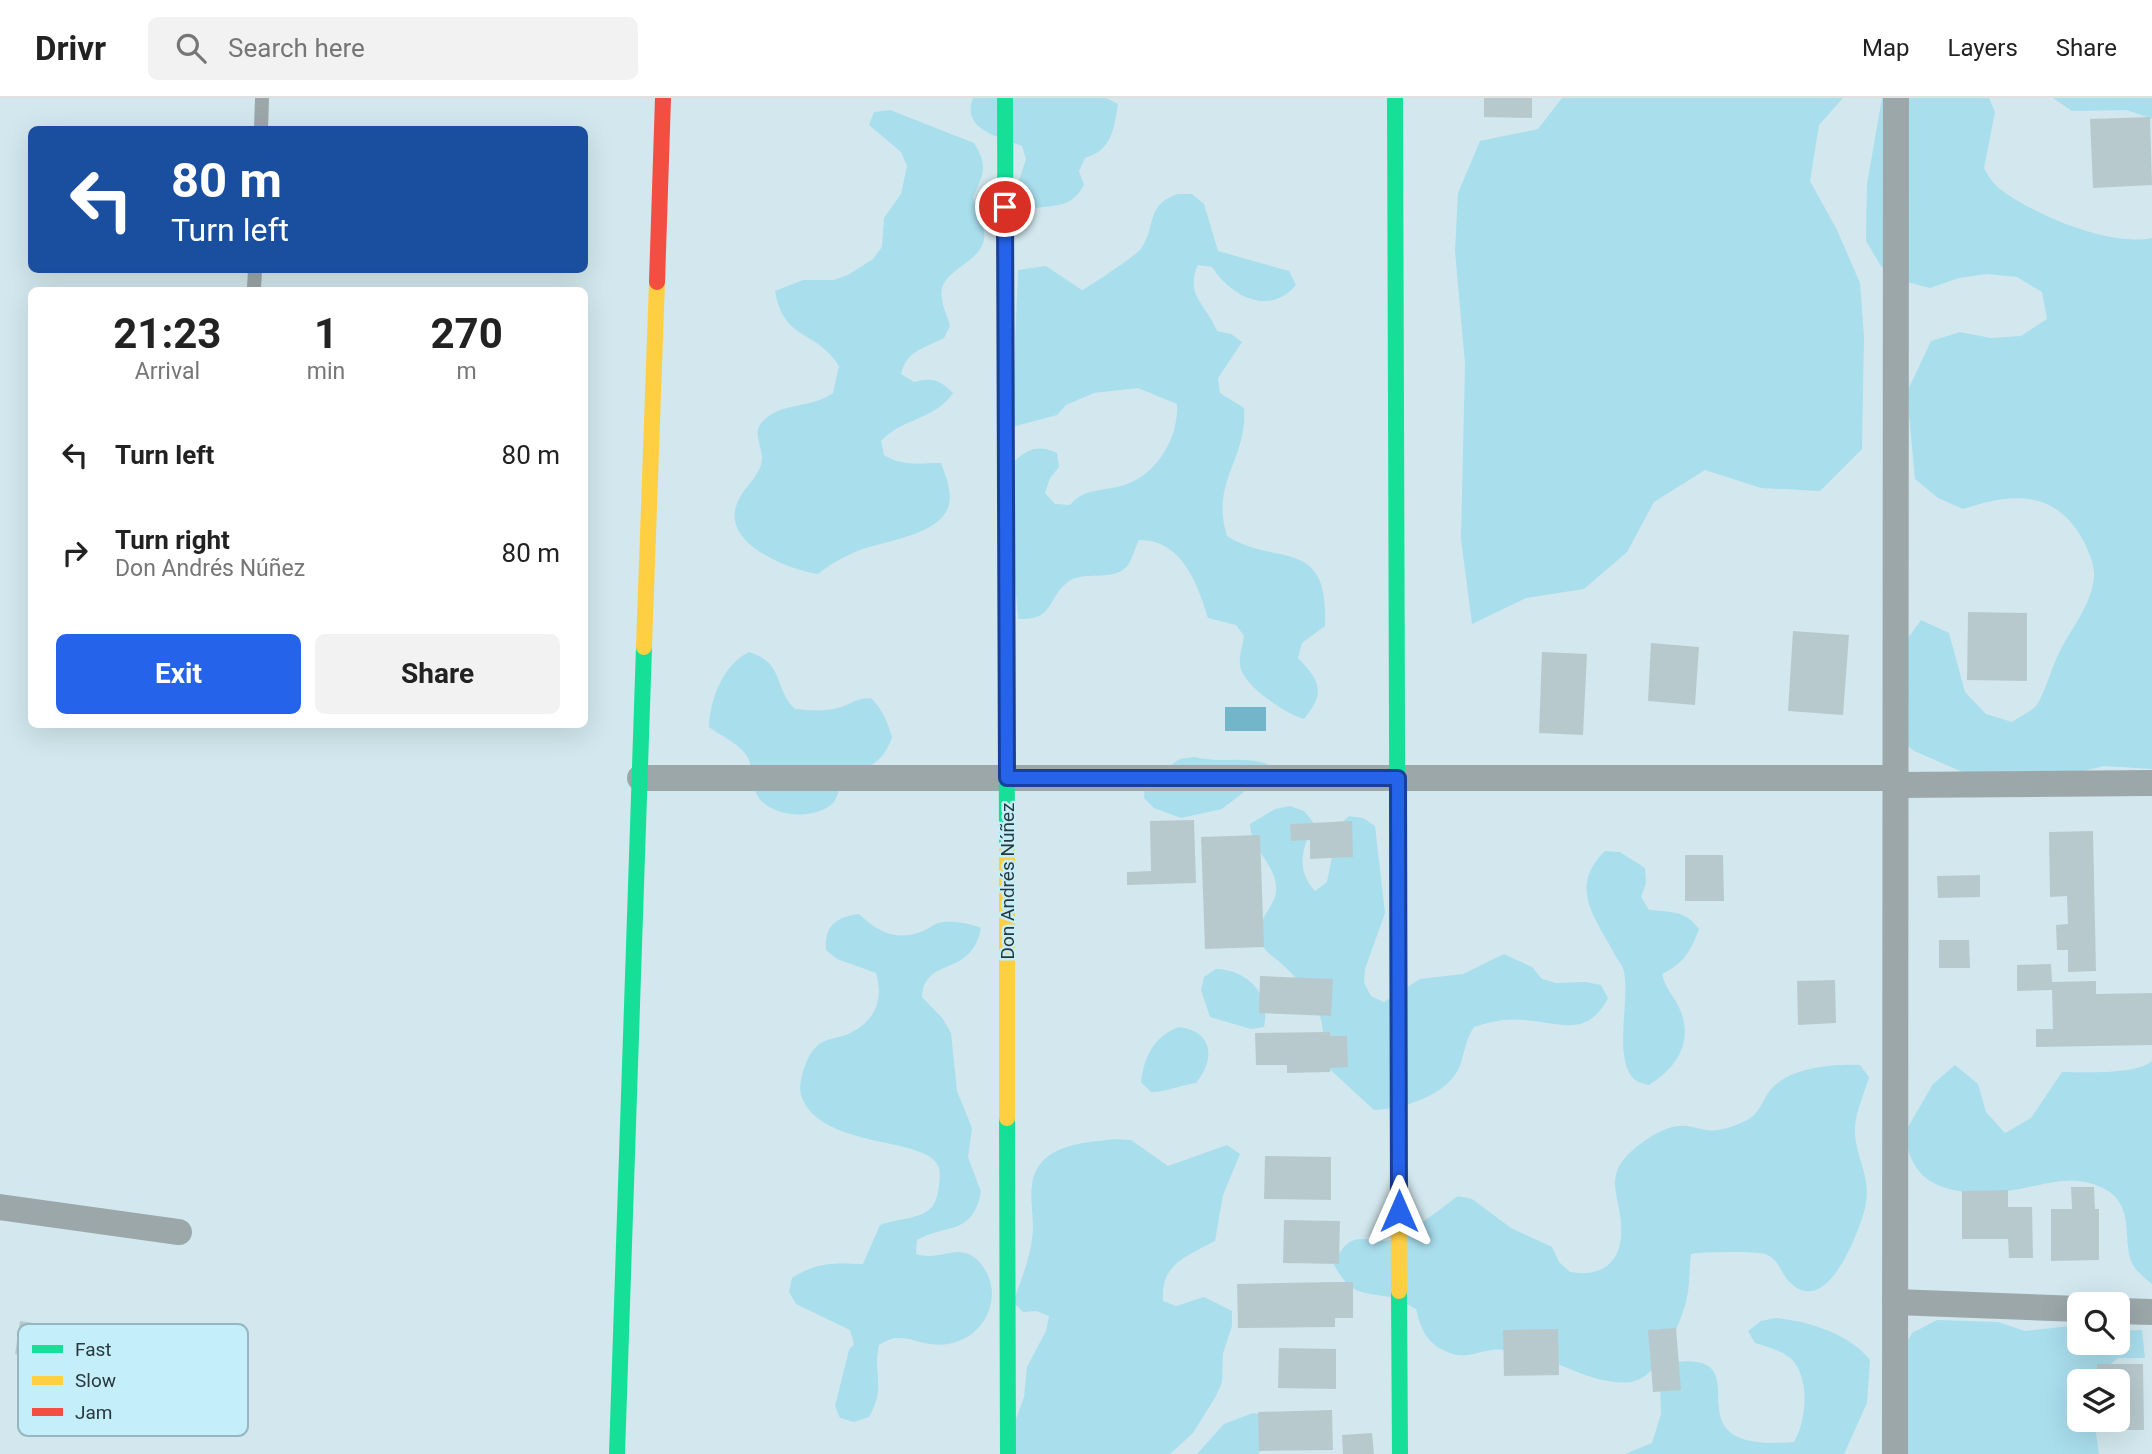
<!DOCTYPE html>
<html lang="en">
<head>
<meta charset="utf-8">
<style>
  body { margin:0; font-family:Roboto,sans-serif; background:#f2f2f2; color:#222; height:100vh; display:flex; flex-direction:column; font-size:26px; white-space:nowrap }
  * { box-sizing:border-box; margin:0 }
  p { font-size:23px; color:#767676 }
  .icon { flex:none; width:38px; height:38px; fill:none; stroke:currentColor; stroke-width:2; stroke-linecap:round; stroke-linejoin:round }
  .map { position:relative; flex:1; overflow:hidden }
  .details { position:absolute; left:28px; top:189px; width:560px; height:441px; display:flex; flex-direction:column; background:#fff; border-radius:10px; box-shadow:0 7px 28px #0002 }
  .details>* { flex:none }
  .guide { position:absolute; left:28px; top:28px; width:560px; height:147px; border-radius:10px; box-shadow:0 7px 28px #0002; background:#1a4fa0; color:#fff; overflow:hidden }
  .buttons { position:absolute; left:2067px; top:1194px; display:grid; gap:14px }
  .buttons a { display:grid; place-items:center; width:63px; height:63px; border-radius:10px; background:#fff; box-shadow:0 7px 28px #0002; font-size:35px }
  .pin { position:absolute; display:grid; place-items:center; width:60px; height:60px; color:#fff; margin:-30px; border:4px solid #fff; border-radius:50%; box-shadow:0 2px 7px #0007 }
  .me { position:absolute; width:77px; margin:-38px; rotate:0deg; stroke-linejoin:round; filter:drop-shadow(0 0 5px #0008) }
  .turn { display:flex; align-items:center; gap:24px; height:147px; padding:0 28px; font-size:32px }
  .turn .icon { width:91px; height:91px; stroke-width:2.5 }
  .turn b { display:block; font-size:49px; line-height:60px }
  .eta { display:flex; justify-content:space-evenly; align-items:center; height:119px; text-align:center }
  .eta b { font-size:42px; font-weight:700; line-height:49px }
  .button { display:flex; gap:14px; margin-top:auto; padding:14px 28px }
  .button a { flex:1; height:80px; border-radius:10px; background:#2563eb; color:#fff; font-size:28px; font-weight:700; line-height:80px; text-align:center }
  .button a+a { background:#f2f2f2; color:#222 }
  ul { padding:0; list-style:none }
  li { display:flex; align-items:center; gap:21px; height:98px; padding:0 28px }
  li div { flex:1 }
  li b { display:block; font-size:26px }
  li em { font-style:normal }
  header { display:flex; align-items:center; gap:42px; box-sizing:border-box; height:98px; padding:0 35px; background:#fff; border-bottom:2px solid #e0e0e0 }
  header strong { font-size:33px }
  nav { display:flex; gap:38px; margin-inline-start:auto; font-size:24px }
  .search { width:490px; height:63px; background:#f2f2f2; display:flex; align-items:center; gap:18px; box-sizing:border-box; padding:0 24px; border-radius:10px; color:#767676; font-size:26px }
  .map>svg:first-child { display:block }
</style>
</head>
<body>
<header>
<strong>Drivr</strong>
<div class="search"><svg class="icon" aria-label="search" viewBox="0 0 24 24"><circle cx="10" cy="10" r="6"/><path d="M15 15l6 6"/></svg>Search here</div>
<nav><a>Map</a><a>Layers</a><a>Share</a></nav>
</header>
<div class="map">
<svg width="2152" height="1356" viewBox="0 0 2152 1356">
  <rect width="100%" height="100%" fill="#d2e8ee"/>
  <g fill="#a9deed">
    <path d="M973 0H1106L1118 6C1114 31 1112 52 1085 60L1079 73 1084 87C1072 109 1058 107 1036 110L1024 101 1017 89 1026 61 1022 48C998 38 961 32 973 0Z"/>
    <path d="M1562 0H1843L1819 27 1810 83 1837 132 1860 185 1864 239 1862 351 1820 393 1761 390 1705 372 1654 404 1627 454 1584 491 1526 500 1472 526 1461 441 1465 266 1455 153 1458 95 1480 43 1538 31Z"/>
    <path d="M1882 0H1989L1995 14 1984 70C1988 77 1993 86 2000 91 2034 117 2110 149 2152 140V671L2104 668 2075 675H1965L1914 653 1891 633 1903 547 1921 522 1949 535 1965 594 1986 616 2012 624C2019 619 2028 615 2035 609 2043 601 2052 568 2059 555 2071 530 2092 507 2094 478 2095 468 2088 451 2083 442 2055 391 2012 395 1963 411L1938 400 1915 381 1907 294 1931 243 1960 234 1991 240 2021 238 2047 221 2042 194 2017 179 1987 176 1959 180 1930 190 1903 183 1881 168 1866 143 1867 86Z"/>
    <path d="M2053 0H2152V21L2127 12 2072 13Z"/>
    <path d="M890 12 974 45C989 69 983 76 973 99 976 113 986 127 984 141 980 167 936 172 942 201 943 210 948 219 950 228L944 240C923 251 907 252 901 276L914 284C932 279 940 282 953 295 935 322 902 320 881 343L884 357C904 369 919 365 941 365 946 378 952 393 949 407 941 437 884 443 860 452 845 458 830 466 818 476 791 472 729 449 735 413 738 394 755 384 761 367 766 352 749 335 764 322 783 304 813 310 833 295L839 268C816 231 784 244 775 193L803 182H834L848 177 873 161 882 149 884 120 901 96 907 68 901 54 869 27 874 14Z"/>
    <path d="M1178 96H1192L1204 106 1218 153 1289 173 1296 187C1269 219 1231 198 1212 169L1198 167C1184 197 1207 207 1217 233L1231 236 1242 244 1218 280 1220 295 1244 310C1248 360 1210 384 1227 438 1277 470 1329 436 1325 528L1302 545 1298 560C1320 583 1326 594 1304 621 1286 616 1240 586 1240 566 1239 557 1243 547 1244 538L1236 527 1208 520C1198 486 1181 441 1139 442 1135 450 1132 461 1128 467 1115 484 1087 473 1071 482 1046 497 1057 523 1018 521L1006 370C1024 355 1033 344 1057 355L1059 369 1050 380 1045 395 1055 406 1070 407C1086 389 1102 394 1124 387 1157 377 1179 339 1177 306L1138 290 1094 295 1066 307 1057 317 1012 329 1018 172 1046 168 1082 192C1088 190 1136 157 1140 152 1157 130 1144 107 1178 96Z"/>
    <path d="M749 554C785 565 773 589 795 611 809 612 823 614 837 610 852 607 852 601 871 600 883 612 887 623 892 639 881 672 864 665 843 686 838 690 838 700 833 705 815 723 767 720 756 695 750 681 755 667 744 654 735 644 720 637 709 629 710 601 723 567 749 554Z"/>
    <path d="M1195 659C1219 666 1243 657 1267 666L1273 686 1245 693 1222 711 1181 720 1154 710 1144 700 1145 685 1180 661Z"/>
    <path d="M1290 708 1304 713 1313 724C1304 751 1294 769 1315 793L1327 784 1338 728 1349 718 1363 720 1375 728 1385 815 1365 871 1364 885 1371 898 1384 904 1420 881 1463 876 1504 856 1532 869 1542 881 1556 885 1585 884 1601 887 1608 900C1587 941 1558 924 1523 922 1506 920 1490 924 1474 929 1465 942 1465 955 1459 970 1446 998 1402 1011 1374 1012L1322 964C1328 918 1316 898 1282 866 1273 858 1265 855 1261 843 1253 821 1278 809 1276 789 1275 765 1251 752 1250 726L1275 711Z"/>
    <path d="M1605 753 1620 754 1645 770 1646 785 1641 799 1649 812C1671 814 1685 812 1699 831 1691 853 1683 866 1662 876 1665 891 1676 900 1681 914 1693 946 1675 971 1649 987 1644 986 1637 984 1634 981 1613 961 1630 902 1624 874 1623 867 1617 862 1614 855 1595 819 1568 789 1605 753Z"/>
    <path d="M859 816C877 834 898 844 923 833 928 831 933 827 938 825 951 822 969 825 981 830 971 881 925 857 922 899L943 921 951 935 957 993 972 1030 968 1059 981 1094C972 1138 948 1125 917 1142L916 1156C932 1161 942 1155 958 1154 979 1154 992 1178 992 1196 991 1228 963 1251 930 1246 909 1242 898 1234 879 1247 872 1277 887 1287 869 1319L854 1324 840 1320 835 1308 849 1252 854 1246 850 1232 796 1206 789 1194 792 1180C816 1164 835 1165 863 1166L880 1127C892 1122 918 1120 926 1114 936 1108 938 1097 939 1087 940 1081 941 1071 937 1066 922 1039 822 1050 802 1000 799 992 800 983 803 974 806 964 810 954 818 947 826 940 839 940 848 936 875 924 884 902 876 875L837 861 826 852C824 828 836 819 859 816Z"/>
    <path d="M1216 871C1248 872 1271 896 1264 929L1251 931 1210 919 1201 892 1204 879Z"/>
    <path d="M1179 929C1213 933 1216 961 1196 985 1180 987 1167 994 1151 994L1141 984C1144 959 1154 938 1179 929Z"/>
    <path d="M2152 963V1186C2146 1181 2137 1174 2133 1167 2121 1144 2137 1107 2103 1090 2073 1075 2048 1086 2019 1091 1984 1097 1929 1100 1912 1062 1908 1054 1907 1044 1904 1036L1933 986 1955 967 1978 986 1986 1014 2005 1035 2031 1020 2062 974C2083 974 2137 977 2152 963Z"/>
    <path d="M1860 967 1869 979C1864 997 1854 1016 1855 1036 1857 1064 1872 1079 1865 1110 1859 1134 1828 1217 1793 1187 1780 1177 1781 1162 1765 1156 1757 1153 1699 1154 1691 1156 1689 1171 1690 1185 1687 1199 1683 1220 1663 1266 1645 1278 1621 1296 1572 1272 1549 1262 1534 1256 1506 1250 1491 1252 1472 1255 1464 1262 1445 1253 1426 1244 1421 1231 1416 1211 1408 1207 1399 1200 1390 1199 1360 1194 1351 1197 1334 1167 1352 1121 1373 1153 1398 1139 1419 1128 1439 1112 1458 1098L1472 1101 1511 1130 1552 1149 1559 1164 1570 1174C1604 1180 1624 1162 1621 1126 1620 1102 1606 1081 1625 1060 1636 1047 1663 1028 1680 1028 1689 1027 1697 1031 1706 1032 1719 1034 1736 1028 1747 1022 1761 1015 1763 999 1773 989 1793 969 1834 966 1860 967Z"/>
    <path d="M1115 1041 1131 1042 1168 1068 1227 1047 1240 1056 1223 1097 1215 1143C1187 1158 1160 1166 1163 1203L1176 1208 1204 1199 1232 1213V1228L1223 1255 1222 1284 1216 1298 1193 1335 1170 1356H1003L1024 1299 1027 1269 1046 1233 1049 1218 1036 1213 1023 1214 1013 1204C1022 1180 1032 1156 1033 1130 1033 1116 1030 1101 1032 1087 1038 1046 1082 1045 1115 1041Z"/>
    <path d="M1776 1220C1808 1223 1850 1236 1870 1262L1867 1305 1844 1356H1625L1652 1345 1661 1316 1660 1287 1676 1264C1767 1254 1659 1356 1794 1344 1806 1323 1810 1285 1794 1264 1785 1253 1767 1249 1755 1245L1748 1233 1761 1223Z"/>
    <path d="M1937 1222 1998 1224 2025 1233 2079 1227V1244H2118V1233L2142 1232 2145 1260H2118L2096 1278V1283H2079V1321H2094L2099 1356H1904L1899 1260 1912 1235Z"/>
    <path d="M1253 1315 1268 1318 1264 1347 1258 1356H1197L1224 1326Z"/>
  </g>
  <rect fill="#74b6c9" x="1225" y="609" width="41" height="24"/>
  <g fill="#b8c9ce">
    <path d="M1484 0H1532V20L1484 19Z"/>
    <path d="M2150 19 2152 87 2093 90 2090 21Z"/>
    <path d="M1968 514 2027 515V583L1967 582Z"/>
    <path d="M1793 533 1849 537 1843 617 1788 613Z"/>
    <path d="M1651 545 1699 549 1695 607 1648 603Z"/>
    <path d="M1542 554 1587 556 1583 637 1539 635Z"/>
    <path d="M1194 722 1196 785 1127 787V774L1151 773 1150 723Z"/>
    <path d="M1352 723 1353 759 1310 761V742L1291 743 1290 726Z"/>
    <path d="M2093 733 2096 873 2068 874V852H2057L2056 827 2068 826 2067 798 2050 799 2049 734Z"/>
    <path d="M1260 737 1264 849 1205 851 1201 739Z"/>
    <path d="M1685 757H1723L1724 803H1685Z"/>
    <path d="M1980 777V799L1938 800 1937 778Z"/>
    <path d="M1939 842H1969L1970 870H1939Z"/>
    <path d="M2051 866 2052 884 2096 883V896L2152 895V947L2036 949V931H2053L2052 892 2017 893V867Z"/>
    <path d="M1260 878 1333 881 1331 918 1259 915Z"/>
    <path d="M1835 882 1836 925 1798 927 1797 883Z"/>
    <path d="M1330 934V938H1347L1348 969 1330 970V974L1287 975V967H1256L1255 935Z"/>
    <path d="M1265 1058 1331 1059V1102L1264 1101Z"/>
    <path d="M2071 1089H2094L2095 1111H2099V1162L2051 1163V1111H2072Z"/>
    <path d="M2008 1092V1109H2032L2033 1160H2009L2008 1141H1962V1093Z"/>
    <path d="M1284 1122 1340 1123 1339 1166 1283 1165Z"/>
    <path d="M1334 1184H1353V1220H1335V1229L1238 1230 1237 1186Z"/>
    <path d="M20 1223 55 1228 51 1261 15 1256Z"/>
    <path d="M1676 1230 1681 1292 1653 1294 1648 1232Z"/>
    <path d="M1558 1231 1559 1277 1504 1278 1503 1232Z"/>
    <path d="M1279 1250 1336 1251V1291L1278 1290Z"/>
    <path d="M2097 1266H2143L2144 1332H2113V1321H2118V1283H2097Z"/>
    <path d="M1332 1312 1333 1352 1259 1353 1258 1314Z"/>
    <path d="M1372 1335 1374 1356H1343L1342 1337Z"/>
  </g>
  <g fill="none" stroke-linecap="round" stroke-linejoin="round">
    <g stroke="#9ca7a9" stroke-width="14">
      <path d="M261 32 262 0"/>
      <path d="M254 190 255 172"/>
    </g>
    <g stroke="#9ca7a9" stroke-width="26">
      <path d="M640 680H1895"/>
      <path d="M1895 687 2152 685"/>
      <path d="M0 1109 179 1134"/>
      <path d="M1895 1204 2079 1211"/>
      <path d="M2118 1213 2152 1214"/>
      <path d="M1895 1356 1896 0"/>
    </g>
    <g stroke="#16e098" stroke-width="16">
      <path d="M1005 0 1007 750"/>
      <path d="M1395 0 1398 942"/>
      <path d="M1007 1020 1008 1356"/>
      <path d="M1399 1193 1400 1356"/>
      <path d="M617 1356 644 549"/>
    </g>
    <g stroke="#ffcf43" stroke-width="16">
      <path d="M644 549 657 184"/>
      <path d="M1007 750V1020"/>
      <path d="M1398 942 1399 1193"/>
    </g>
    <path stroke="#f24e42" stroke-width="16" d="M657 184 663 0"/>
  </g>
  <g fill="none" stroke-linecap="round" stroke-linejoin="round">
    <defs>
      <path id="route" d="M1005 109 1007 680H1398L1399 1113"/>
    </defs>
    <use href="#route" stroke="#184099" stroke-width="18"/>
    <use href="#route" stroke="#2563eb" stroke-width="12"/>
  </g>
  <g text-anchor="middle" stroke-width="5" stroke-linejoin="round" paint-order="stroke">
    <g font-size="19" fill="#28383d" stroke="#c5eefb">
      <text transform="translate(1007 783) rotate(-90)" y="7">Don Andrés Núñez</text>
    </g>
  </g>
  <rect x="18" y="1226" width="230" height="112" rx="10" fill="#c5eefb" stroke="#96b7c2" stroke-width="2"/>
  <rect x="32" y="1247" width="31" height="8" fill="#16e098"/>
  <rect x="32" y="1278" width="31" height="9" fill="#ffcf43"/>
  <rect x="32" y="1310" width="31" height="8" fill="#f24e42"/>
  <g font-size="19" fill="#28383d">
    <text x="75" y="1258">Fast</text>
    <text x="75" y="1289">Slow</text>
    <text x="75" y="1321">Jam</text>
  </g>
</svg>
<div class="buttons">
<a><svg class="icon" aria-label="search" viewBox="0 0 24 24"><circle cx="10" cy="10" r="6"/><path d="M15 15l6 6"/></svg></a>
<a><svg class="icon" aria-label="layers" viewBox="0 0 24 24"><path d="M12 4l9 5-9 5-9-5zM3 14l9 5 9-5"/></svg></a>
</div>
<div class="pin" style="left:1005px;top:109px;background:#d93025"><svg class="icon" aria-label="arrive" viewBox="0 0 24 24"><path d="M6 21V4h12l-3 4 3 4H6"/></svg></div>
<svg class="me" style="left:1399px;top:1113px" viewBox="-20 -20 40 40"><path d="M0-17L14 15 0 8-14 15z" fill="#2563eb" stroke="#fff" stroke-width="4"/></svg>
<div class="guide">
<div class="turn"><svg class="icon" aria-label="left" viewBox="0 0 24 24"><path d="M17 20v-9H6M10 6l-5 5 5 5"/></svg><div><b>80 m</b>Turn left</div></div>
</div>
<section class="details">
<div class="eta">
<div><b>21:23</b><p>Arrival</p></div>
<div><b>1</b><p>min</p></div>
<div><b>270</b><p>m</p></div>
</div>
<ul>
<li><svg class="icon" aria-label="left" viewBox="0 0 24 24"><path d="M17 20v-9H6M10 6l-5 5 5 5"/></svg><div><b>Turn left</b></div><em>80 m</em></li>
<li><svg class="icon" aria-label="right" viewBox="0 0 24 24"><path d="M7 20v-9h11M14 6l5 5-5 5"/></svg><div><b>Turn right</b><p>Don Andrés Núñez</p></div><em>80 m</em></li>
</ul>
<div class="button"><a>Exit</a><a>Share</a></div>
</section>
</div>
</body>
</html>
